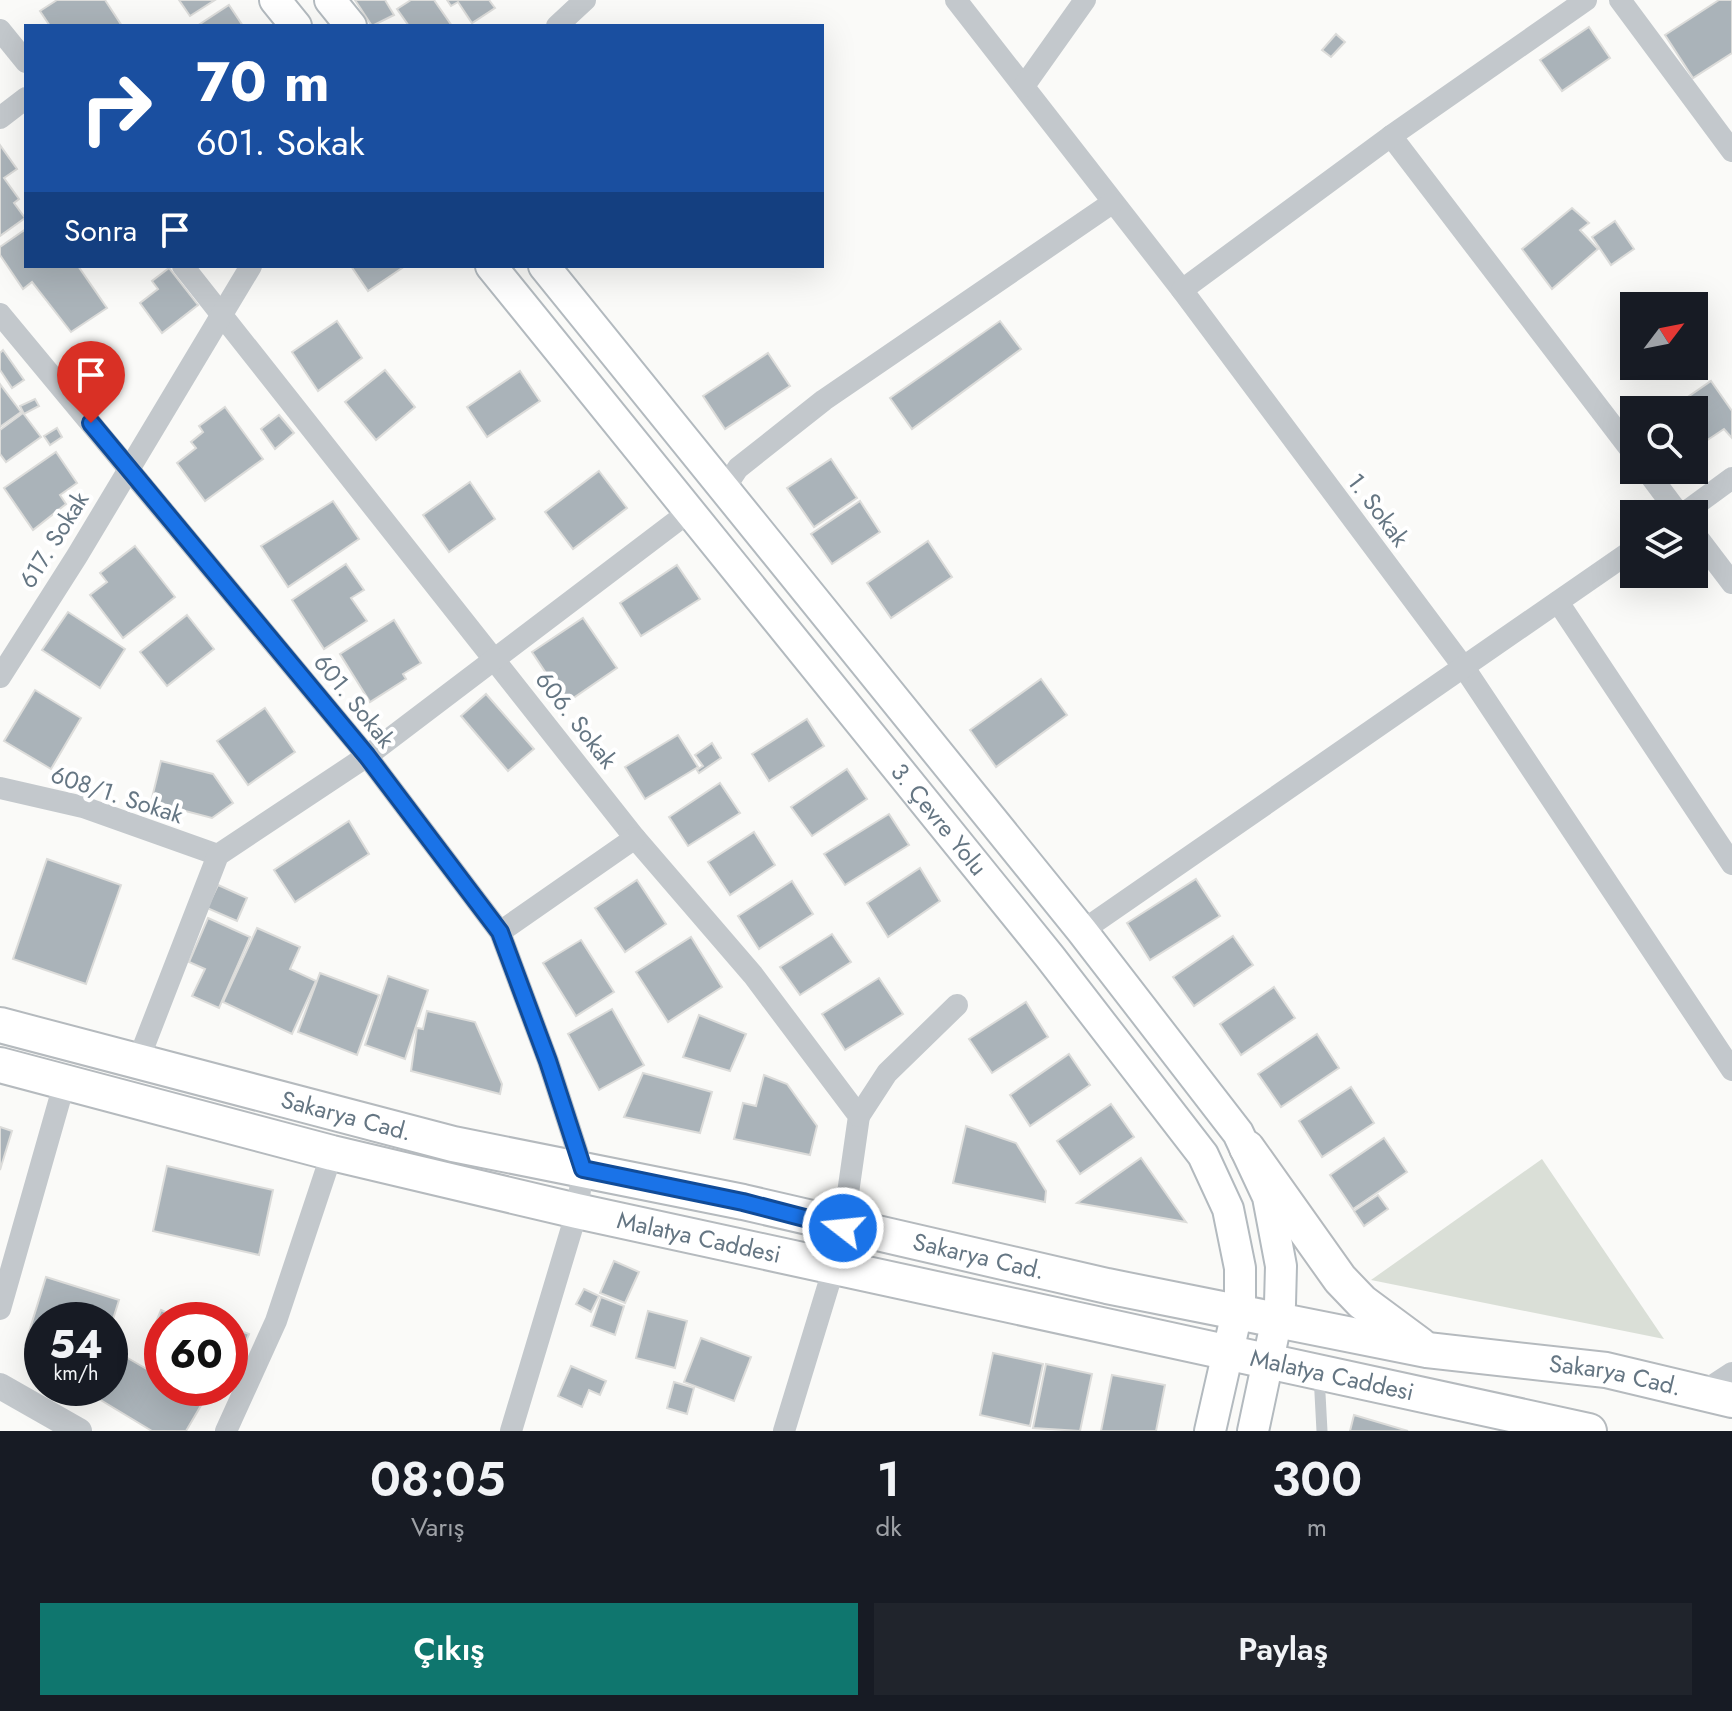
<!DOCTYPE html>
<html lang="tr">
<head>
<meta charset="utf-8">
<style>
  body { margin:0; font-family:Jost,sans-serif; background:#20242c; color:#f1f3f6; height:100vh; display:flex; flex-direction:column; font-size:30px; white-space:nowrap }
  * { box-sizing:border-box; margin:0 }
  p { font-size:26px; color:#9ea1a6 }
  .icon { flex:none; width:44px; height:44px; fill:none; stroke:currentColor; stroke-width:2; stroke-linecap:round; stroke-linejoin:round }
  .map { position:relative; height:1431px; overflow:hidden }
  .side { display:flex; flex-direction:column; background:#171b24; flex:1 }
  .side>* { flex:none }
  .top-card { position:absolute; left:24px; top:24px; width:800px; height:244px; border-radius:0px; box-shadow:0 8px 32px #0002; background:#1a4fa0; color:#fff; overflow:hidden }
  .needle { width:52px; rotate:58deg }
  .fabs { position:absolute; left:1620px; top:292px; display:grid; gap:16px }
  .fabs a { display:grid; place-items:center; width:88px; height:88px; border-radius:0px; background:#171b24; box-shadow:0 8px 32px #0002; font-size:40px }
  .speed { position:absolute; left:24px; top:1302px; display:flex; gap:16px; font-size:40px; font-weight:700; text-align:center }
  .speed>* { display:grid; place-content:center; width:104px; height:104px; border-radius:50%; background:#171b24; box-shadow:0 8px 32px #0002; line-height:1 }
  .speed small { font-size:20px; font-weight:400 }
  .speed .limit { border:12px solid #d22; background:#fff; color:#111 }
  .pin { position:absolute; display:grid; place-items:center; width:68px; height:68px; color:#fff; margin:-82px -34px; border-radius:50% 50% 50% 0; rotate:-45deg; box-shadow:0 0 8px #0007 }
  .pin .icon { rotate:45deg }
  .me { position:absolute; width:88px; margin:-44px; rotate:286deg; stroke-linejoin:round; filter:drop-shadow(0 0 6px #0008) }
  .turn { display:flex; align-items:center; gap:28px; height:168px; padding:0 40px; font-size:36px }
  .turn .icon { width:104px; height:104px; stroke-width:2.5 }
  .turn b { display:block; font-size:56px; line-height:68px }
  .then { display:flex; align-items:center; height:76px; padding:0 40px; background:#0003; gap:16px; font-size:30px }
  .eta { display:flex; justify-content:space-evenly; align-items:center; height:136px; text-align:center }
  .eta b { font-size:48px; font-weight:600; line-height:56px }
  .button { display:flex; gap:16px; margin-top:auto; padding:16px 40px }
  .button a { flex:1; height:92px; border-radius:0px; background:#0f766e; color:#fff; font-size:32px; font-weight:600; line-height:92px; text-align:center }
  .button a+a { background:#20242c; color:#f1f3f6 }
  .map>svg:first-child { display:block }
</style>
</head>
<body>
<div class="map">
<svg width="1732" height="1431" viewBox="0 0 1732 1431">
  <rect width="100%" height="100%" fill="#fafaf8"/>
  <path fill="#dadfd7" d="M1542 1159 1664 1339 1371 1280Z"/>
  <g fill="#aab3b9" stroke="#dcdcda" stroke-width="2">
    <path d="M57 0H105L122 26H50L40 11Z"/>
    <path d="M179 0H215L190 16Z"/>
    <path d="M355 0H385L394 15 372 26Z"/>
    <path d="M411 0H434L452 26H409L397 9Z"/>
    <path d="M447 0H489L495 8 472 23 458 2 451 6Z"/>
    <path d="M1719 0H1732V53L1693 78 1665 35Z"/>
    <path d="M229 5 243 26H197Z"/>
    <path d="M1589 27 1610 58 1562 91 1540 60Z"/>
    <path d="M1336 34 1345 42 1331 57 1322 50Z"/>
    <path d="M0 145 17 169 4 178 19 199 14 203 25 218 0 236Z"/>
    <path d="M1572 208 1589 223 1580 230 1598 249 1552 289 1522 249Z"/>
    <path d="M1615 221 1634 249 1611 265 1592 237Z"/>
    <path d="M26 229V266H78L107 308 71 332 32 282 23 289 0 255V247Z"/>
    <path d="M351 266H405L368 291Z"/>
    <path d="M169 268 198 305 162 333 140 303 158 289 152 281Z"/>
    <path d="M337 321 362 358 318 391 292 352Z"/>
    <path d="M1000 321 1021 349 912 429 890 398Z"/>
    <path d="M3 350 24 380 12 388 0 370V353Z"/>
    <path d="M768 353 790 386 725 429 703 396Z"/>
    <path d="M385 370 415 407 376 440 345 402Z"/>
    <path d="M520 371 540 401 487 437 467 407Z"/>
    <path d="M1711 381 1732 411V438L1724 429 1694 449V410H1669Z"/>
    <path d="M0 384 21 412 0 427Z"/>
    <path d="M35 399 39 406 24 414 20 406Z"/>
    <path d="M225 407 263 459 205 501 177 463 196 448 191 442 203 432 199 426Z"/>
    <path d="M23 413 41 437 6 462 0 454V430Z"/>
    <path d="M279 415 294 433 275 449 261 429Z"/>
    <path d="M57 428 62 437 50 445 44 436Z"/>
    <path d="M56 452 77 483 60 495 66 504 33 530 4 488Z"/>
    <path d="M831 459 857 498 814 527 787 488Z"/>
    <path d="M599 471 627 508 573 549 545 512Z"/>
    <path d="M470 482 495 519 449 552 423 515Z"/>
    <path d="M333 501 359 539 288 587 261 546Z"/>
    <path d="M860 501 880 532 832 564 811 534Z"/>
    <path d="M928 541 952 577 891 618 867 583Z"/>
    <path d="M135 546 175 597 123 638 90 595 107 582 100 573Z"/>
    <path d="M346 564 364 590 351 598 367 621 324 649 292 600Z"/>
    <path d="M677 565 700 599 641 636 620 603Z"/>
    <path d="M68 612 125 649 100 688 42 650Z"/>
    <path d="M187 615 214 649 167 686 140 652Z"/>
    <path d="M583 618 617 668 566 703 532 652Z"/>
    <path d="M394 620 421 663 403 674 406 679 370 702 340 654Z"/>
    <path d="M1041 679 1067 715 996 767 970 730Z"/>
    <path d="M35 690 81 718 51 769 4 741Z"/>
    <path d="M486 694 534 749 508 771 461 716Z"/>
    <path d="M265 708 295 752 248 785 217 741Z"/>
    <path d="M807 719 824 746 769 781 752 754Z"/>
    <path d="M678 735 698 767 645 799 625 767Z"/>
    <path d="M712 743 721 758 699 773 697 770 703 766 695 755Z"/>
    <path d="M161 761 213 774 233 803 212 818 151 802Z"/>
    <path d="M847 769 867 799 812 836 791 807Z"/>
    <path d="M720 783 740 813 688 846 669 817Z"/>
    <path d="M889 814 909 845 845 885 824 854Z"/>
    <path d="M349 821 369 854 295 902 274 870Z"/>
    <path d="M754 832 775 865 730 895 708 862Z"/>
    <path d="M47 859 121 885 86 984 13 959Z"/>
    <path d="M920 868 940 901 888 937 867 903Z"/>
    <path d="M1196 879 1220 916 1150 960 1127 923Z"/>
    <path d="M637 880 666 924 625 952 595 908Z"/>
    <path d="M792 881 813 914 759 949 738 916Z"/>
    <path d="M218 885 247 898 237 921 207 908Z"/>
    <path d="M208 918 250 937 219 1008 192 996 205 969 189 962Z"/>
    <path d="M257 928 300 947 290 969 316 981 292 1034 223 1002Z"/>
    <path d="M832 934 851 962 800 995 780 967Z"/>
    <path d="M1233 936 1253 965 1194 1006 1173 977Z"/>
    <path d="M691 937 722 987 668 1022 636 972Z"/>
    <path d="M581 940 614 992 576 1016 543 963Z"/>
    <path d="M320 973 379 995 357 1055 298 1032Z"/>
    <path d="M388 976 428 990 405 1059 365 1045Z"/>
    <path d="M879 978 903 1014 845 1050 822 1014Z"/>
    <path d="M1274 987 1295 1018 1241 1055 1220 1024Z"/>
    <path d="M1026 1002 1048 1037 992 1073 969 1039Z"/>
    <path d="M612 1009 644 1065 599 1090 568 1034Z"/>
    <path d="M427 1011 475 1022 502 1084 500 1094 411 1071 417 1028 423 1029Z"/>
    <path d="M699 1015 746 1034 730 1071 683 1057Z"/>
    <path d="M1317 1034 1339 1068 1281 1107 1258 1074Z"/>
    <path d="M1069 1054 1090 1085 1030 1126 1010 1095Z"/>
    <path d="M643 1073 712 1092 700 1133 624 1117Z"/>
    <path d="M764 1075 787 1084 817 1126 810 1155 734 1139 743 1103 756 1106Z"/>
    <path d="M1351 1087 1374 1123 1322 1157 1299 1121Z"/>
    <path d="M1111 1104 1134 1137 1080 1174 1057 1141Z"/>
    <path d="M966 1126 1016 1143 1046 1191 1045 1202 953 1183Z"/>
    <path d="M0 1127 12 1131 0 1170Z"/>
    <path d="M1384 1138 1407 1172 1353 1209 1330 1175Z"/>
    <path d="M1141 1158 1186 1222 1077 1203Z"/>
    <path d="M167 1166 273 1190 259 1255 153 1231Z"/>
    <path d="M1378 1195 1388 1209 1364 1226 1354 1211Z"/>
    <path d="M614 1261 639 1272 625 1303 600 1293Z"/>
    <path d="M46 1277 119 1300 110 1329V1320H42V1351L25 1345Z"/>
    <path d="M584 1289 599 1296 591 1312 576 1304Z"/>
    <path d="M601 1297 624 1306 615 1335 591 1326Z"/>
    <path d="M161 1310 184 1320H162V1352L146 1346Z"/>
    <path d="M648 1311 687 1321 675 1368 636 1358Z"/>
    <path d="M231 1327 249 1334 230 1379V1329Z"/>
    <path d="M701 1338 751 1357 734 1401 684 1382Z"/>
    <path d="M119 1353 162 1378V1388H179L203 1402 186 1431H152L94 1396 99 1388H110V1368Z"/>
    <path d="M993 1353 1043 1364 1030 1426 980 1415Z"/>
    <path d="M1046 1364 1092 1374 1080 1431 1033 1428Z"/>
    <path d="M571 1366 606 1381 600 1395 589 1390 582 1407 558 1396Z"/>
    <path d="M1112 1375 1165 1385 1156 1431H1101Z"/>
    <path d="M674 1382 694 1388 687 1414 667 1408Z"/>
    <path d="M1354 1415 1408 1431H1350Z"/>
  </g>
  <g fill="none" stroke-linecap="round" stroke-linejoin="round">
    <defs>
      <g id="secondary">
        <path d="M275 0 296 26"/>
        <path d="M330 0 351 26"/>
        <path id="s1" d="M491 266 1050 957 1203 1155 1228 1209 1240 1268V1299L1210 1431"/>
        <path d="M544 266 1082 931 1238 1133 1268 1197 1281 1266 1280 1304 1253 1431"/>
      </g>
      <g id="primary">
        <path id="s2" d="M0 1025 453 1144 743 1202 1107 1286 1427 1350 1606 1370 1732 1400"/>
        <path id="s3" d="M0 1065 332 1153 577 1211 1589 1431"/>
        <path d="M1247 1148 1340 1279 1362 1302 1420 1345"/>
      </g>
    </defs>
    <use href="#secondary" stroke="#b3babf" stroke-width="34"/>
    <use href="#primary" stroke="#b5babe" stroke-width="38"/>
    <path stroke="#c3c8cc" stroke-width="11" d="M1319 1375 1322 1431"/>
    <g stroke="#c3c8cc" stroke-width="22">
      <path d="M956 0 1182 290 1465 669 1732 1070"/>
      <path d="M1620 0 1732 151"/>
      <path d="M557 26 585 0"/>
      <path d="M0 30 26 62"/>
      <path d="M1024 86 1085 0"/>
      <path d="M0 118 26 98"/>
      <path d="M1391 136 1634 454"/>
      <path d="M183 266 635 838 753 975 859 1116 843 1228"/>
      <path d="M1182 290 1391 136 1586 0"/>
      <path d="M0 314 367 756 500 932 548 1061 583 1169 577 1211 511 1431"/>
      <path d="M1646 470 1679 514"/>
      <path d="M724 489 738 468 824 400 1112 203"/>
      <path d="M1683 514 1732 478"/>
      <path d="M1694 533 1732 583"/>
      <path d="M1558 602 1732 864"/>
      <path d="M0 677 77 556 251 266"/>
      <path d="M0 788 83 807 218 855"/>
      <path d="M1082 931 1634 549"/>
      <path d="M500 932 635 838"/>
      <path d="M138 1061 218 855 367 756 690 511"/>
      <path d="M859 1116 887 1073 957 1005"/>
      <path d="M0 1309 65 1081"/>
      <path d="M1703 1392 1732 1373"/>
      <path d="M226 1431 276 1321 332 1153"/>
      <path d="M784 1431 834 1267"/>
    </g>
    <path stroke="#c3c8cc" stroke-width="26" d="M0 1386 79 1431"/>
    <use href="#secondary" stroke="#fff" stroke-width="30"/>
    <use href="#primary" stroke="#fff" stroke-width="34"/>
  </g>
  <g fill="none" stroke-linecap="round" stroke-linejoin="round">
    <defs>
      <path id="route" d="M91 423 367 756 500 932 548 1061 583 1169 743 1202 843 1228"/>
    </defs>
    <use href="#route" stroke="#114b97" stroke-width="20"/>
    <use href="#route" stroke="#1a73e8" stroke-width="14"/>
  </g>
  <g text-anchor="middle" stroke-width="8" stroke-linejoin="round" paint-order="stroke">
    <g font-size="24" fill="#657683" stroke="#fff">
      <text transform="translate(1378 510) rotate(53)" y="8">1. Sokak</text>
      <text transform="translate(54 540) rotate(-58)" y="8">617. Sokak</text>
      <text transform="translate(354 701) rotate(51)" y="8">601. Sokak</text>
      <text transform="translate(576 720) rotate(52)" y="8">606. Sokak</text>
      <text transform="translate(117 795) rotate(18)" y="8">608/1. Sokak</text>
      <text dy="8" stroke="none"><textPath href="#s1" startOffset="712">3. Çevre Yolu</textPath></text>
      <text dy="8" stroke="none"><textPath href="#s2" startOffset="358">Sakarya Cad.</textPath></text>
      <text dy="8" stroke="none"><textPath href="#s3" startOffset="720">Malatya Caddesi</textPath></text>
      <text dy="8" stroke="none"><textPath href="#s2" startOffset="1006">Sakarya Cad.</textPath></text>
      <text dy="8" stroke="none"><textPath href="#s3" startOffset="1368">Malatya Caddesi</textPath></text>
      <text dy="8" stroke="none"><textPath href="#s2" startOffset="1654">Sakarya Cad.</textPath></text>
    </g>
  </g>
</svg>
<div class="fabs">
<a><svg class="needle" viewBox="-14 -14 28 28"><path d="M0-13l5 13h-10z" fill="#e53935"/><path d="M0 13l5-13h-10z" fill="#9ea1a6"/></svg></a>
<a><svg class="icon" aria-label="search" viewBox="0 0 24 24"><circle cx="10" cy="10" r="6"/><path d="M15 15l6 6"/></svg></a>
<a><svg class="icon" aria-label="layers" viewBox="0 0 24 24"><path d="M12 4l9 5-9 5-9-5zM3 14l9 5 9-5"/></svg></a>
</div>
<div class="speed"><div>54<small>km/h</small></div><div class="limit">60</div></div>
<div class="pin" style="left:91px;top:423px;background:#d93025"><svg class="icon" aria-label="arrive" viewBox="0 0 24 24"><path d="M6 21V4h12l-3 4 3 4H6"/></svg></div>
<svg class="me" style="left:843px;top:1228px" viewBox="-20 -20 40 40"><circle r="17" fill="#1a73e8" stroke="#fff" stroke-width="3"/><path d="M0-11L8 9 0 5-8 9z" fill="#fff"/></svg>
<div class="top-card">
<div class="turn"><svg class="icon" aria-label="right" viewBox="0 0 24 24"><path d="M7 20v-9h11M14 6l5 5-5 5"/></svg><div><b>70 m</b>601. Sokak</div></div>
<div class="then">Sonra<svg class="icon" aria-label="arrive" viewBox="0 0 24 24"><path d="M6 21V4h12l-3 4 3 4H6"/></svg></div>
</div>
</div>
<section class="side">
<div class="eta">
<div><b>08:05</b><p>Varış</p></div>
<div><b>1</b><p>dk</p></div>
<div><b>300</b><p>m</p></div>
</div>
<div class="button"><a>Çıkış</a><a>Paylaş</a></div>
</section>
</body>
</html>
